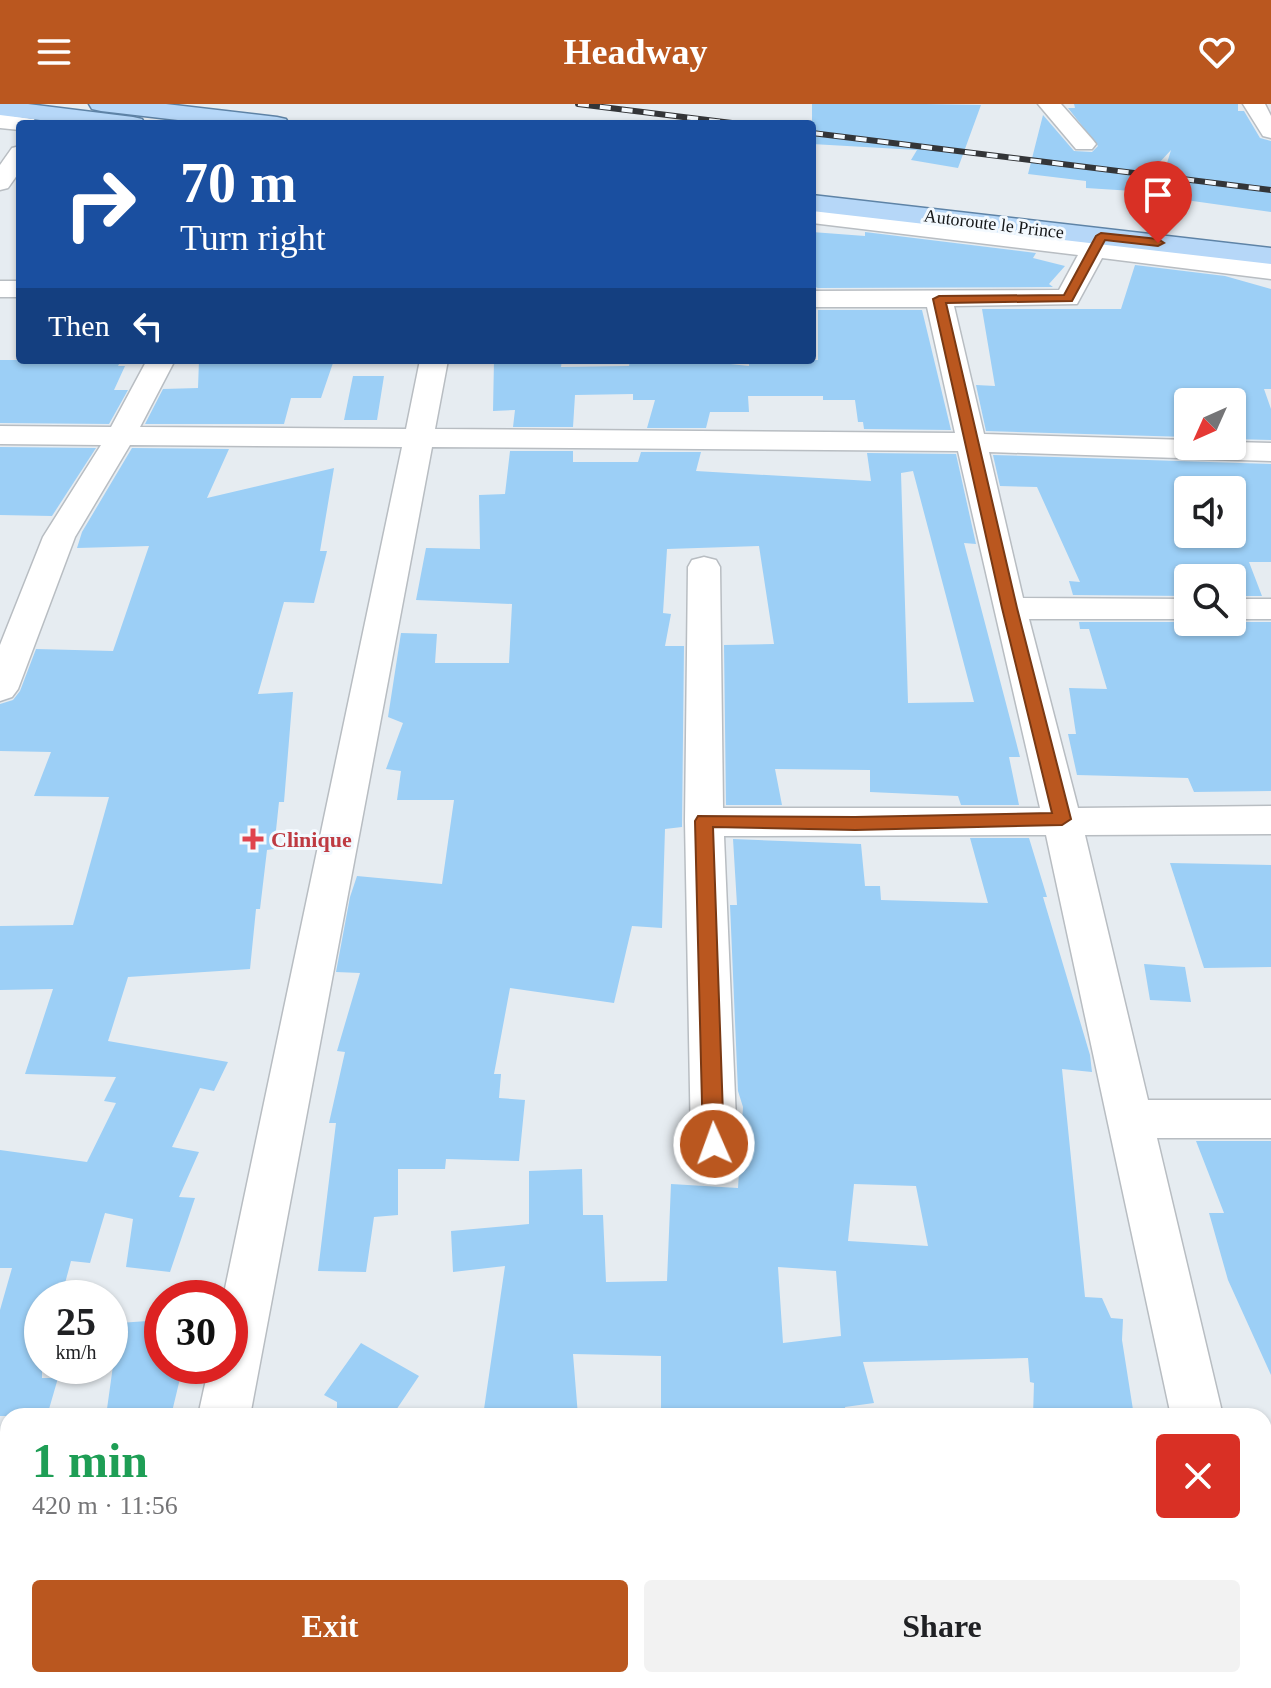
<!DOCTYPE html>
<html lang="en">
<head>
<meta charset="utf-8">
<style>
  body { margin:0; font-family:"Times New Roman",serif; background:#f2f2f2; color:#202124; height:100vh; display:flex; flex-direction:column; font-size:30px; white-space:nowrap }
  * { box-sizing:border-box; margin:0 }
  p { font-size:26px; color:#757577 }
  .icon { flex:none; width:44px; height:44px; fill:none; stroke:currentColor; stroke-width:2; stroke-linecap:round; stroke-linejoin:round }
  .map { position:relative; flex:1; overflow:hidden }
  .sheet { position:absolute; left:0px; top:1304px; width:1272px; height:280px; display:flex; flex-direction:column; background:#fff; border-radius:24px 24px 0 0; box-shadow:0 2px 6px #0004 }
  .sheet>* { flex:none }
  .guide { position:absolute; left:16px; top:16px; width:800px; height:244px; border-radius:8px; box-shadow:0 2px 6px #0004; background:#1a4fa0; color:#fff; overflow:hidden }
  .needle { width:52px; rotate:225deg }
  .tools { position:absolute; left:1174px; top:284px; display:grid; gap:16px }
  .tools a { display:grid; place-items:center; width:72px; height:72px; border-radius:8px; background:#fff; box-shadow:0 2px 6px #0004; font-size:40px }
  .speed { position:absolute; left:24px; top:1176px; display:flex; gap:16px; font-size:40px; font-weight:700; text-align:center }
  .speed>* { display:grid; place-content:center; width:104px; height:104px; border-radius:50%; background:#fff; box-shadow:0 2px 6px #0004; line-height:1 }
  .speed small { font-size:20px; font-weight:400 }
  .speed .limit { border:12px solid #d22; background:#fff; color:#111 }
  .pin { position:absolute; display:grid; place-items:center; width:68px; height:68px; color:#fff; margin:-82px -34px; border-radius:50% 50% 50% 0; rotate:-45deg; box-shadow:0 0 8px #0007 }
  .pin .icon { rotate:45deg }
  .me { position:absolute; width:88px; margin:-44px; rotate:358deg; stroke-linejoin:round; filter:drop-shadow(0 0 6px #0008) }
  .turn { display:flex; align-items:center; gap:28px; height:168px; padding:0 32px; font-size:36px }
  .turn .icon { width:104px; height:104px; stroke-width:2.5 }
  .turn b { display:block; font-size:56px; line-height:68px }
  .then { display:flex; align-items:center; height:76px; padding:0 32px; background:#0003; gap:16px; font-size:30px }
  .round { display:grid; place-items:center; flex:none; width:84px; height:84px; border-radius:8px; background:#f2f2f2 }
  .headline { display:flex; align-items:center; justify-content:space-between; height:136px; padding:0 32px }
  h1 { font-size:48px; font-weight:600; line-height:60px; color:#1e9e55 }
  .cta { display:flex; gap:16px; margin-top:auto; padding:16px 32px }
  .cta a { flex:1; height:92px; border-radius:8px; background:#ba571f; color:#fff; font-size:32px; font-weight:600; line-height:92px; text-align:center }
  .cta a+a { background:#f2f2f2; color:#202124 }
  header { display:flex; justify-content:space-between; align-items:center; height:104px; padding:0 32px; background:#ba571f; color:#fff; font-size:36px; font-weight:600 }
  .map>svg:first-child { display:block }
</style>
</head>
<body>
<header><svg class="icon" aria-label="menu" viewBox="0 0 24 24"><path d="M4 6h16M4 12h16M4 18h16"/></svg>Headway<svg class="icon" aria-label="heart" viewBox="0 0 24 24"><path d="M12 20l-8-8c-3-5 5-10 8-4 3-6 11-1 8 4z"/></svg></header>
<div class="map">
<svg width="1271" height="1584" viewBox="0 0 1271 1584">
  <rect width="100%" height="100%" fill="#e6ecf1"/>
  <g fill="#9ccff6" fill-rule="evenodd">
    <path d="M812 0H926L981 1 958 64 911 56 917 46 812 40Z"/>
    <path d="M1074 0H1238V7H1244L1260 34 1271 37V108L1157 92 1171 46 1133 87 1086 84V77L1028 70 1043 11 1074 47 1092 48 1098 42 1068 4H1075Z"/>
    <path d="M812 128 865 132V128L1036 149 1033 154 1065 162 1049 180 1053 183 818 184 812 182Z"/>
    <path d="M1135 161 1225 172 1271 185V285H1264L1271 305V336L1232 335V298H1188V333L986 327 976 281 995 282 982 205H1121Z"/>
    <path d="M818 206H922L951 326 864 325 863 318H858L855 296H823V292H748L749 308H710L706 324H647L655 296H633V290L575 291 573 323H513L515 306 493 307 494 256H562L561 263 629 262 630 256H692L749 262V256H818Z"/>
    <path d="M0 256H121L118 262H125L114 286H128L109 320 0 319Z"/>
    <path d="M199 256H334L321 294H291L284 320H145L163 285 198 284Z"/>
    <path d="M353 272H384L377 316H344Z"/>
    <path d="M0 343 96 344 52 412 0 411Z"/>
    <path d="M132 344 229 345 207 394 334 364 320 447H327L314 499 284 498 258 590 293 588 284 698H279L274 745 267 746 260 805H256L250 865 128 873 108 937 228 958 214 987 200 984 172 1043 199 1048 179 1093 195 1094 170 1168 126 1163 133 1115 105 1109 90 1159 71 1157 61 1194H42V1274H58L47 1312H0V1206L12 1164H0V1046L87 1058 116 999 104 997 116 973 25 970 53 885 0 886V822L73 821 109 693 34 692 51 648 0 647V600L13 596 20 587 36 545 113 547 149 442 77 444 82 428Z"/>
    <path d="M510 347H573V358H638L641 348H701L696 367 871 377 867 349 956 350 976 440 964 439 1020 653H1009L1019 701H961L958 692 870 688V666L775 665 782 701H726L724 541 774 540 759 442 667 445 663 509 671 510 665 542H684L682 723 665 725 662 824 632 822 614 899 510 884 494 970H501L499 994 525 996 519 1057 446 1055 445 1065H398V1111L374 1113 366 1168 318 1167 336 1019H329L345 948 337 947 360 869 336 868 350 793 357 772 442 780 454 696H397L401 667 386 665 403 619 388 613 401 529 437 530 435 559H509L512 500 416 496 426 444 480 445 479 391 505 390ZM913 367 974 598 908 599 901 369Z"/>
    <path d="M993 351 1271 360V458H1249L1262 492H1232V474H1188V492L1073 491 1069 477 1080 478 1037 383 1000 382ZM1188 386H1232V430H1188Z"/>
    <path d="M1079 518H1271V687L1194 688 1188 674 1077 671 1068 630H1076L1069 584 1107 585 1089 525H1080Z"/>
    <path d="M970 734H1029L1047 793H1043L1090 951 1092 968 1062 965 1085 1193 1102 1194 1111 1214 1123 1215 1122 1236 1134 1312H1033L1034 1279 1030 1278 1028 1254 863 1258 874 1299 845 1303 847 1312H749V1304L691 1305V1312H661V1252L573 1250 578 1312H483L505 1162 453 1168 451 1127 529 1120V1067L582 1065 583 1111H603L606 1178 667 1177 671 1080 738 1084 743 1003 738 987 730 801H737L733 735 861 740 865 782H880L881 796 988 799ZM854 1080 916 1082 928 1142 848 1137ZM778 1163 836 1167 841 1232 783 1239Z"/>
    <path d="M1170 759 1271 761V863L1204 864Z"/>
    <path d="M1144 860 1185 863 1191 898 1150 896Z"/>
    <path d="M1196 1037H1271V1271L1228 1176 1209 1109H1224Z"/>
    <path d="M162 1216V1262H183L171 1312H106L119 1219Z"/>
    <path d="M361 1239 419 1272 392 1312H337V1298L324 1291Z"/>
  </g>
  <g fill="none" stroke-linecap="round" stroke-linejoin="round">
    <defs>
      <g id="minor">
        <path d="M1038 0H1061L1092 35 1096 40 1092 45H1076Z"/>
        <path d="M1243 0H1265L1271 12V34L1263 32Z"/>
        <path d="M0 10 34 15 37 20H20V26L0 24Z"/>
        <path d="M20 42V67L8 84 0 86V61L12 44Z"/>
        <path d="M812 105 1086 137 1092 127H1110L1114 132 1109 140 1271 159V175L1102 154 1077 200 954 202 984 330 1188 336V342H1232V338L1271 339V357L989 348 1023 494 1188 495V515H1029L1078 704 1271 702V730L1085 731 1148 996H1271V1034H1157L1223 1312H1171L1046 731 724 732 737 1040 730 1054 714 1059 698 1054 691 1040 685 717 688 463 692 456 704 453 716 456 720 463 723 704H1040L958 347 432 343 250 1312H198L209 1262H230V1194H223L402 343 130 341 75 433 18 585 12 593 0 597V541L43 433 101 341 0 340V322L111 323 147 256H175L140 323 406 325 420 256H448L435 325 955 329 927 203H812V187L1059 186 1078 151 812 119Z"/>
        <rect x="0" y="177" width="20" height="16"/>
        <rect x="1232" y="495" width="39" height="20"/>
        <rect x="0" y="1390" width="8" height="54"/>
        <rect x="1264" y="1408" width="7" height="54"/>
        <path d="M1264 1550 1271 1553V1584H1231L1229 1576H1264Z"/>
        <path d="M143 1576H201L199 1584H141Z"/>
        <rect x="688" y="1576" width="58" height="8"/>
      </g>
      <g id="primary">
        <path d="M0 0H28L133 13 142 15 145 20H72L0 11Z"/>
        <path d="M89 0H166L277 13 286 15 289 20H212L101 7 92 5Z"/>
        <path d="M812 91 1271 144V160L812 107Z"/>
      </g>
    </defs>
    <use href="#minor" stroke="#b8bdc2" stroke-width="3"/>
    <use href="#primary" stroke="#5e83a6" stroke-width="3"/>
    <use href="#minor" fill="#fff" fill-rule="evenodd"/>
    <use href="#primary" fill="#b6d7f8" fill-rule="evenodd"/>
    <defs>
      <g id="rail">
        <path d="M578 0 740 20"/>
        <path d="M812 29 1271 86"/>
      </g>
    </defs>
    <use href="#rail" stroke="#333538" stroke-width="6"/>
    <use href="#rail" stroke="#f3f9fe" stroke-width="4" stroke-dasharray="11" stroke-linecap="butt"/>
  </g>
  <path fill="#ba571f" stroke="#793914" stroke-width="2" d="M1101 129 1158 135 1164 139 1158 142 1105 136 1072 197 946 199 1017 504 1071 715 1062 721 855 726 713 723 724 1040 721 1046 714 1048 706 1046 703 1040 695 717 698 712 855 713 1052 709 1002 504 933 195 939 192 1064 191 1096 132Z"/>
  <path fill="#e0444e" stroke="#f3f9fe" stroke-width="3" d="M249 723h8v8h8v8h-8v8h-8v-8h-8v-8h8z"/>
  <g text-anchor="middle" stroke-width="6" stroke-linejoin="round" paint-order="stroke">
    <g font-size="18" fill="#141618" stroke="#f3f9fe">
      <text transform="translate(994 120) rotate(7)" y="6">Autoroute le Prince</text>
    </g>
    <g font-size="22" font-weight="bold" fill="#be3a42" stroke="#f3f9fe" text-anchor="start">
      <text x="271" y="743">Clinique</text>
    </g>
  </g>
</svg>
<div class="tools">
<a><svg class="needle" viewBox="-14 -14 28 28"><path d="M0-13l5 13h-10z" fill="#e53935"/><path d="M0 13l5-13h-10z" fill="#757577"/></svg></a>
<a><svg class="icon" aria-label="sound" viewBox="0 0 24 24"><path d="M4 9h4l5-4v14l-5-4H4zM17 9q2 3 0 6"/></svg></a>
<a><svg class="icon" aria-label="search" viewBox="0 0 24 24"><circle cx="10" cy="10" r="6"/><path d="M15 15l6 6"/></svg></a>
</div>
<div class="speed"><div>25<small>km/h</small></div><div class="limit">30</div></div>
<div class="pin" style="left:1158px;top:139px;background:#d93025"><svg class="icon" aria-label="arrive" viewBox="0 0 24 24"><path d="M6 21V4h12l-3 4 3 4H6"/></svg></div>
<svg class="me" style="left:714px;top:1040px" viewBox="-20 -20 40 40"><circle r="17" fill="#ba571f" stroke="#fff" stroke-width="3"/><path d="M0-11L8 9 0 5-8 9z" fill="#fff"/></svg>
<div class="guide">
<div class="turn"><svg class="icon" aria-label="right" viewBox="0 0 24 24"><path d="M7 20v-9h11M14 6l5 5-5 5"/></svg><div><b>70 m</b>Turn right</div></div>
<div class="then">Then<svg class="icon" aria-label="left" viewBox="0 0 24 24"><path d="M17 20v-9H6M10 6l-5 5 5 5"/></svg></div>
</div>
<section class="sheet">
<div class="headline"><div><h1>1 min</h1><p>420 m · 11:56</p></div><a class="round" style="background:#d93025;color:#fff"><svg class="icon" aria-label="close" viewBox="0 0 24 24"><path d="M6 6l12 12M18 6L6 18"/></svg></a></div>
<div class="cta"><a>Exit</a><a>Share</a></div>
</section>
</div>
</body>
</html>
